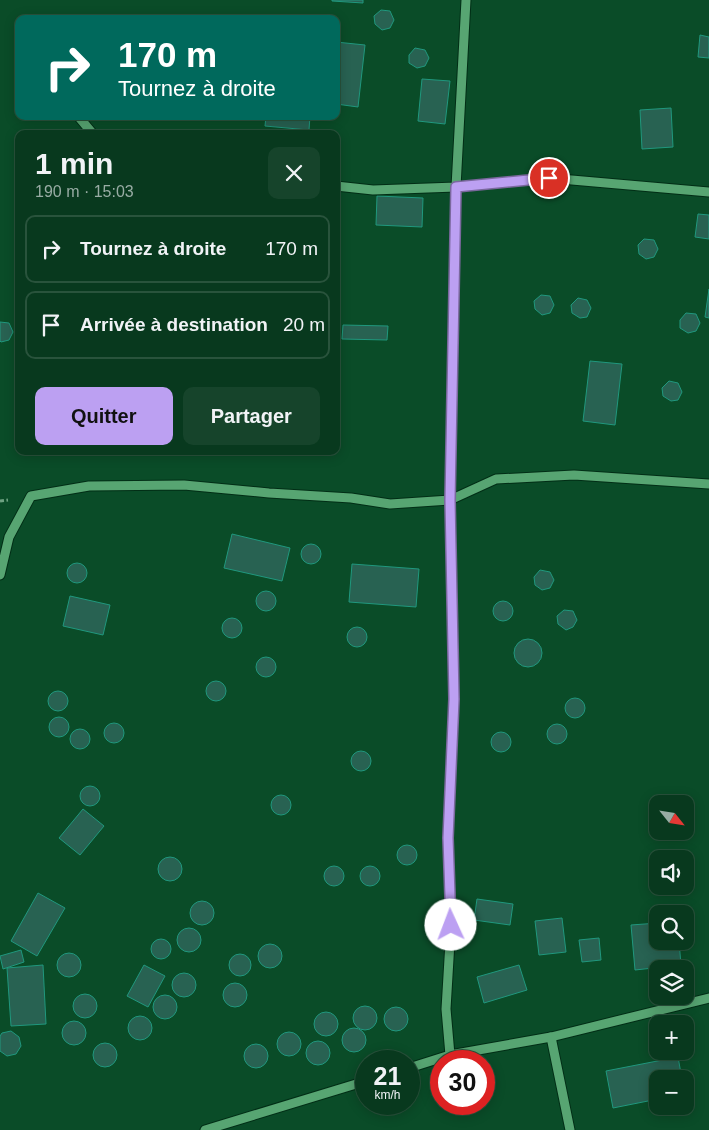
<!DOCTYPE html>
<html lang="fr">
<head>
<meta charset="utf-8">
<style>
  body { margin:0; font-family:Arial,sans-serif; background:#16442b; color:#f1f3f6; height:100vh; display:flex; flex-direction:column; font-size:19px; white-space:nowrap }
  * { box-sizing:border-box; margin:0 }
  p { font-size:16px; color:#98aca4 }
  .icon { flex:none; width:28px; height:28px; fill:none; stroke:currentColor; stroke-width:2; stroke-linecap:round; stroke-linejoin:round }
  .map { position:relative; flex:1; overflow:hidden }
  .sheet { position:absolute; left:15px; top:130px; width:325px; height:325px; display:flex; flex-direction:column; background:#08391e; border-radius:10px; box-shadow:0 2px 12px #0003,0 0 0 1px #29533c }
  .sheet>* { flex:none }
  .top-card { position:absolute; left:15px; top:15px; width:325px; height:105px; border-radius:10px; box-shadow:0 2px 12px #0003,0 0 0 1px #29533c; background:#00695c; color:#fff; overflow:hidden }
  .needle { width:32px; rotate:120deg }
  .fabs { position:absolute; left:649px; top:795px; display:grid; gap:10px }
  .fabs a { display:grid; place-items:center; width:45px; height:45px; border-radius:10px; background:#08391e; box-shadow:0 2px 12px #0003,0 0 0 1px #29533c; font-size:25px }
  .speed { position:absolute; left:355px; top:1050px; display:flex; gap:10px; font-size:25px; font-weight:700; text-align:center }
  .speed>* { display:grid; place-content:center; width:65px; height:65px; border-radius:50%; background:#08391e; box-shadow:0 2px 12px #0003,0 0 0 1px #29533c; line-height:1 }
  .speed small { font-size:12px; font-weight:400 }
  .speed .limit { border:8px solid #d22; background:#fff; color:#111 }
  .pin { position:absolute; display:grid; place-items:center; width:42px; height:42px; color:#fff; margin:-21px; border:2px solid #fff; border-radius:50%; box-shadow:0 1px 5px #0007 }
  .me { position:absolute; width:55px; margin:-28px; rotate:358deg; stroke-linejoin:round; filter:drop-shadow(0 0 4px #0008) }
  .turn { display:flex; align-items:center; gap:18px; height:105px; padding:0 20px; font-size:22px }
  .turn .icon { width:65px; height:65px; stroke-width:2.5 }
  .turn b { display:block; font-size:35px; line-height:42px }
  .round { display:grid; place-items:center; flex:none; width:52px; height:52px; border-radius:10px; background:#16442b }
  .summary { display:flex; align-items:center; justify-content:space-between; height:85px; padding:0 20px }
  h1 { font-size:30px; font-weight:800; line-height:38px }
  .action { display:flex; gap:10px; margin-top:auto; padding:10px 20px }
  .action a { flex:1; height:58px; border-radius:10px; background:#bca0f2; color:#111; font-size:20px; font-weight:800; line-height:58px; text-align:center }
  .action a+a { background:#16442b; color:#f1f3f6 }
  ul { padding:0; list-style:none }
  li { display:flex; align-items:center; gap:15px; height:68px; margin:0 10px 8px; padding:0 10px; border:2px solid #29533c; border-radius:10px }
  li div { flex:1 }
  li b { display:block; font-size:19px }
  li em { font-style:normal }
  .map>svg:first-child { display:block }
</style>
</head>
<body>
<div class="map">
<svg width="709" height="1130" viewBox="0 0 709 1130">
  <rect width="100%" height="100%" fill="#0a4c28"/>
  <g fill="#286252" stroke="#20987e">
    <path d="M332 0H363V3L332 1Z"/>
    <path d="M381 10 390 11 394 20 390 28 382 30 375 24 374 16Z"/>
    <path d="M700 35 709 37V58L698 57Z"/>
    <path d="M336 42 365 45 358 107 336 104Z"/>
    <path d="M415 48 425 50 429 58 425 66 417 68 409 63V55Z"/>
    <path d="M422 79 450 81 445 124 418 121Z"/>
    <path d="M671 108 673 147 642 149 640 110Z"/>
    <path d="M266 116H310L309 130 265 126Z"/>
    <path d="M377 196 423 198 422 227 376 225Z"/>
    <path d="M698 214 709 215V239L695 237Z"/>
    <path d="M644 239 654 240 658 249 654 257 646 259 639 254 638 245Z"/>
    <path d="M709 289V318L705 317Z"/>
    <path d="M541 295 550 296 554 305 550 313 542 315 535 309 534 301Z"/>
    <path d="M578 298 587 300 591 308 587 317 580 318 572 313 571 305Z"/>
    <path d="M686 313 696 314 700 323 696 331 688 333 680 328V320Z"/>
    <path d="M0 322 9 323 13 332 9 340 1 342 0 341Z"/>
    <path d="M343 325 388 326 387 340 342 339Z"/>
    <path d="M590 361 622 364 615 425 583 421Z"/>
    <path d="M669 381 678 383 682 392 678 400 671 401 663 396 662 388Z"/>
    <path d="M232 534 290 548 282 581 224 568Z"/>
    <circle cx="311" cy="554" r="10"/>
    <circle cx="77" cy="573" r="10"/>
    <path d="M352 564 419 569 416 607 349 602Z"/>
    <path d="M540 570 550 572 554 580 550 588 542 590 535 585 534 577Z"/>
    <circle cx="266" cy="601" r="10"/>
    <path d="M70 596 110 605 103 635 63 626Z"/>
    <circle cx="503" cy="611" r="10"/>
    <path d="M564 610 573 611 577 620 573 627 566 630 558 624 557 616Z"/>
    <circle cx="232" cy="628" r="10"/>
    <circle cx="357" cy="637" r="10"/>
    <circle cx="528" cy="653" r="14"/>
    <circle cx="266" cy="667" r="10"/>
    <circle cx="216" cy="691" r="10"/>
    <circle cx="58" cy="701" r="10"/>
    <circle cx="575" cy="708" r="10"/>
    <circle cx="59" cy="727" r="10"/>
    <circle cx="114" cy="733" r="10"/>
    <circle cx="557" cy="734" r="10"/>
    <circle cx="80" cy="739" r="10"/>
    <circle cx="501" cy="742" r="10"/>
    <circle cx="361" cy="761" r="10"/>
    <circle cx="90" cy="796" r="10"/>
    <circle cx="281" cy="805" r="10"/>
    <path d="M83 809 104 826 80 855 59 838Z"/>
    <circle cx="407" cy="855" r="10"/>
    <circle cx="170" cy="869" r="12"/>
    <circle cx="370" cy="876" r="10"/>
    <circle cx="334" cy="876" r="10"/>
    <path d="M38 893 65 908 37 956 11 941Z"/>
    <path d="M477 899 513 904 510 925 474 920Z"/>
    <circle cx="202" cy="913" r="12"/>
    <path d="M562 918 566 952 539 955 535 921Z"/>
    <path d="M658 923V941H679L681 965 635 970 631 925Z"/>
    <circle cx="189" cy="940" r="12"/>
    <path d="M599 938 601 960 582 962 579 940Z"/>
    <circle cx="161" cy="949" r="10"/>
    <circle cx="270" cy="956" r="12"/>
    <path d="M21 950 24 962 3 969 0 956Z"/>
    <circle cx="69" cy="965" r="12"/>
    <circle cx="240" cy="965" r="11"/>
    <path d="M43 965 46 1024 11 1026 7 968Z"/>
    <path d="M144 965 165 976 148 1007 127 996Z"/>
    <path d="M519 965 527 990 484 1003 477 977Z"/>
    <circle cx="184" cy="985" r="12"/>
    <circle cx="235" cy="995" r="12"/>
    <circle cx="85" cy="1006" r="12"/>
    <circle cx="165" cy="1007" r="12"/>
    <circle cx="365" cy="1018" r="12"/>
    <circle cx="396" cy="1019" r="12"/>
    <circle cx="326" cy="1024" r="12"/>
    <circle cx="140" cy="1028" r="12"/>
    <circle cx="74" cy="1033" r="12"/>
    <circle cx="354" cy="1040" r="12"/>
    <path d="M11 1031 19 1037 21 1046 16 1054 7 1056 0 1051V1036L2 1033Z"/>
    <circle cx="289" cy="1044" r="12"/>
    <circle cx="318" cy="1053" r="12"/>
    <circle cx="105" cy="1055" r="12"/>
    <circle cx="256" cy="1056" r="12"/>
    <path d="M678 1057 682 1079H658V1099L613 1108 606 1071Z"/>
  </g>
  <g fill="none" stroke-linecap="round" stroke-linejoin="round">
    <defs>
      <g id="minor">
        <path d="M78 116 93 134"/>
        <path d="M336 186 373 190 456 187 549 178 709 192"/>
        <path d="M0 575 9 537 31 496 89 486 184 485 269 493 351 498 390 504 450 500 496 479 574 475 709 484"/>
        <path d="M551 1037 570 1130"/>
        <path d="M450 1055 446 1009 451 925 448 838 454 699 450 500 456 187 466 0"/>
        <path d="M409 1068 450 1055 551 1037 709 998"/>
        <path d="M205 1130 366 1081"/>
      </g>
    </defs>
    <use href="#minor" stroke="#022e16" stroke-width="11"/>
    <path stroke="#6ea282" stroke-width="3" stroke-dasharray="4 2.5" stroke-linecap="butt" d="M0 501 8 500"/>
    <use href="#minor" stroke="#57a572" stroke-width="9"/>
  </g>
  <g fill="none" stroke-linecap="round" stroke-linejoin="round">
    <defs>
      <path id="route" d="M451 925 448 838 454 699 450 500 456 187 549 178"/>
    </defs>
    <use href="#route" stroke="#7a689d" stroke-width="12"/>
    <use href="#route" stroke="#bca0f2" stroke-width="9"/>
  </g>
</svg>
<div class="fabs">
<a><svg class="needle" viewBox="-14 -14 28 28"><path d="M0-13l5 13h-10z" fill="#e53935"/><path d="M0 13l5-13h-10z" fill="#98aca4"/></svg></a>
<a><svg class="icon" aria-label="sound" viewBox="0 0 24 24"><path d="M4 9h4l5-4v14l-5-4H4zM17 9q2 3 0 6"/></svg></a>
<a><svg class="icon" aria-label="search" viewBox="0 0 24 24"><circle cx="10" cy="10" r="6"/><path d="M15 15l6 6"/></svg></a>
<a><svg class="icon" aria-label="layers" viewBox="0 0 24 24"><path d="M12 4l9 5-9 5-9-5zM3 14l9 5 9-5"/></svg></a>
<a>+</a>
<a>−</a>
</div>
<div class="speed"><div>21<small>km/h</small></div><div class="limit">30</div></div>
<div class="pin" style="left:549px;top:178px;background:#d93025"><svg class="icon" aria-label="arrive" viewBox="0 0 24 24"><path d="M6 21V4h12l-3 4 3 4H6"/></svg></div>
<svg class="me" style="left:451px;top:925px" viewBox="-20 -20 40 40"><circle r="19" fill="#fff"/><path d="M0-13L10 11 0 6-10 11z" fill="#bca0f2"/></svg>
<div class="top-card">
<div class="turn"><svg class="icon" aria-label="right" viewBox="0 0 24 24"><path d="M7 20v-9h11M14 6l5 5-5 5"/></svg><div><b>170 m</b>Tournez à droite</div></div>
</div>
<section class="sheet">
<div class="summary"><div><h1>1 min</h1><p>190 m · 15:03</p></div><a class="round"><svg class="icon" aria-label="close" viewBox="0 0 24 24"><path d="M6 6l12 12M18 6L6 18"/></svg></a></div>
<ul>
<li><svg class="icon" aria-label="right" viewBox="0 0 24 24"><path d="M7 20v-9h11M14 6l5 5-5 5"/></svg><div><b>Tournez à droite</b></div><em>170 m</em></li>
<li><svg class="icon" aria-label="arrive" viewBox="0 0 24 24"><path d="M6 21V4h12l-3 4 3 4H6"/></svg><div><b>Arrivée à destination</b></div><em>20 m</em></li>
</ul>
<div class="action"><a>Quitter</a><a>Partager</a></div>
</section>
</div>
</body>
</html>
